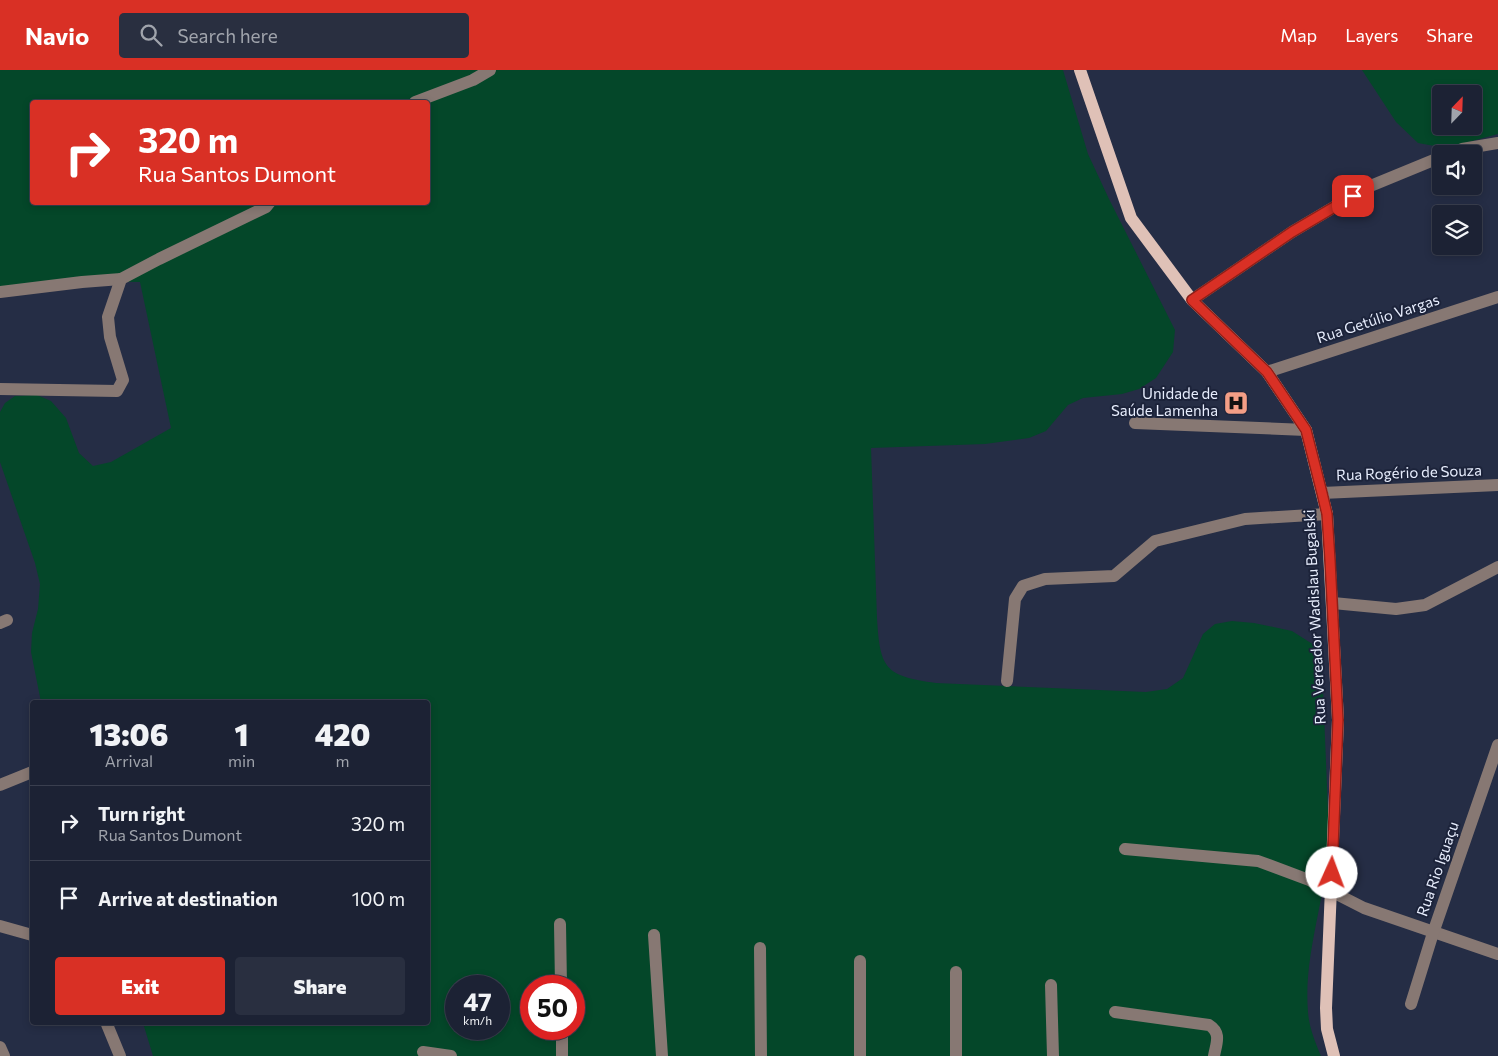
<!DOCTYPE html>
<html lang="en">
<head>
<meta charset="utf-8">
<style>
  body { margin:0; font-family:Commissioner,sans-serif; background:#292f40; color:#f1f3f6; height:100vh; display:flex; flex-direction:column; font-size:19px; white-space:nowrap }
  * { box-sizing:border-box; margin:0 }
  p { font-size:16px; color:#a0a4ac }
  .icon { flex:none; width:28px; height:28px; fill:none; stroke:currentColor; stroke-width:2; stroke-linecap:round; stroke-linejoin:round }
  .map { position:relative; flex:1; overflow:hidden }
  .sheet { position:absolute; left:30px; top:630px; width:400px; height:325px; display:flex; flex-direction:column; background:#1c2234; border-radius:5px; box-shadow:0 2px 8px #0003,0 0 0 1px #3a3f4f }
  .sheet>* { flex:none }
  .banner { position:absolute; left:30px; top:30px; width:400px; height:105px; border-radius:5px; box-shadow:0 2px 8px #0003,0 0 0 1px #3a3f4f; background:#d93025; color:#fff; overflow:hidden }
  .needle { width:32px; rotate:23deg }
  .fabs { position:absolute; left:1432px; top:15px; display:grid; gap:10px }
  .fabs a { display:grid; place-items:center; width:50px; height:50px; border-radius:5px; background:#1c2234; box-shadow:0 2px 8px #0003,0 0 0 1px #3a3f4f; font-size:25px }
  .speed { position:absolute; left:445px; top:905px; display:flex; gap:10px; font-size:25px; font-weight:700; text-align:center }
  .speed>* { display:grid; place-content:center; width:65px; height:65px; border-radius:50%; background:#1c2234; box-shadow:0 2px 8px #0003,0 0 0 1px #3a3f4f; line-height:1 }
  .speed small { font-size:12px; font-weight:400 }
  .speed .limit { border:8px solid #d22; background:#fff; color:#111 }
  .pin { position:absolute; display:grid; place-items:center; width:42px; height:42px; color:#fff; margin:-21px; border-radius:10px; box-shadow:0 2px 8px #0006 }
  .me { position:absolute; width:55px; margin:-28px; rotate:2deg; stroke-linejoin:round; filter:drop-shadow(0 0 4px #0008) }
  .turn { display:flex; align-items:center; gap:18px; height:105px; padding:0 25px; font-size:22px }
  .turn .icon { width:65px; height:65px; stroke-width:2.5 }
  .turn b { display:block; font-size:35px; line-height:42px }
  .eta { display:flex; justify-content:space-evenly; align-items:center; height:85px; text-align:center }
  .eta b { font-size:30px; font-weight:800; line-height:35px }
  .button { display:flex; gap:10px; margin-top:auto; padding:10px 25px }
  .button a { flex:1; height:58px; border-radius:5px; background:#d93025; color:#fff; font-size:20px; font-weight:800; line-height:58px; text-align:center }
  .button a+a { background:#292f40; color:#f1f3f6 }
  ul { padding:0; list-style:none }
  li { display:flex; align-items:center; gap:15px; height:75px; padding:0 25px; border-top:1px solid #3a3f4f }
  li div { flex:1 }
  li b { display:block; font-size:19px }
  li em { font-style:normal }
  header { display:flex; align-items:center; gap:30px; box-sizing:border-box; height:70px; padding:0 25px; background:#d93025; color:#fff }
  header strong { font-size:24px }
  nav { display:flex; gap:28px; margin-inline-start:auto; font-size:18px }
  .search { width:350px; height:45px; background:#292f40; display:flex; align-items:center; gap:12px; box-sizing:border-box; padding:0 18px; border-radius:5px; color:#a0a4ac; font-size:19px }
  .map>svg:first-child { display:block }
</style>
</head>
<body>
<header>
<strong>Navio</strong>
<div class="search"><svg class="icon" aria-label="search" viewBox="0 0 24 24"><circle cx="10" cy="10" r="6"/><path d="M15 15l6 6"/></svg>Search here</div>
<nav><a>Map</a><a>Layers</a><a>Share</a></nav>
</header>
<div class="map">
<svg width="1498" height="986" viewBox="0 0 1498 986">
  <rect width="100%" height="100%" fill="#252d45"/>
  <g fill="#044729" fill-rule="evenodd">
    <path d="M0 0H1063L1088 84 1109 129 1175 260 1173 282 1156 308 1139 319 1122 324 1083 328 1068 335 1046 361 1029 368 985 374 871 378 877 548C880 599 885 606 936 613L1146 622 1167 619 1183 608 1203 564 1215 554 1232 551 1254 553 1292 561 1314 575 1321 591 1323 619 1329 765C1328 824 1303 882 1308 942 1309 957 1315 972 1321 986H153L143 953 428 952V632H41L31 582 32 563 38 539 40 514 35 493 0 392V342L5 333 15 326 37 325 51 331 66 348 79 383 93 396 111 392 171 358 140 212 61 211 0 223ZM32 32H428V132H32ZM456 916H499V959H456ZM531 916H574V959H531Z"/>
    <path d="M1362 0H1498V64L1461 74 1440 77 1418 73 1396 52ZM1441 24H1474V56H1441Z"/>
  </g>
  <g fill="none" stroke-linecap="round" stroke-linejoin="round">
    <g stroke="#877873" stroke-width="12">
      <path d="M415 32 473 10 490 0"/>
      <path d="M1449 84 1462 79 1498 73"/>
      <path d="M0 222 82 212 121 209"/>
      <path d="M1192 230 1292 162 1368 117 1441 87"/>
      <path d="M1267 302 1498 227"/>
      <path d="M0 319 117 321 123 310 110 267 108 247 121 209 159 189 266 137 270 132"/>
      <path d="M1135 353 1306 360"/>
      <path d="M1322 423 1498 415"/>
      <path d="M1333 533 1396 539 1425 535 1498 497"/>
      <path d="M0 553 7 550"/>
      <path d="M1007 611 1015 529 1023 516 1045 509 1114 506 1155 471 1245 449 1327 444"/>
      <path d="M0 715 32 702"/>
      <path d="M1125 779 1258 791 1309 810 1364 838 1498 884"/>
      <path d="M560 854 561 916"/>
      <path d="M0 856 32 865"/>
      <path d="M654 865 662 986"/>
      <path d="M760 878 761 986"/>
      <path d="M860 891V986"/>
      <path d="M1051 915 1053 986"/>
      <path d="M1411 934 1433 863 1498 675"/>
      <path d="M1115 942 1209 955C1222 963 1216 974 1214 986"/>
      <path d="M106 952 120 986"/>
      <path d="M562 959V986"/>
      <path d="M0 977 4 986"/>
      <path d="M423 982 451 986"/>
      <path d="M956 986V902"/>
    </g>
    <path stroke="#dfc1b7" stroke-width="12" d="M1080 0 1131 148 1192 230 1267 302 1306 360 1327 444 1338 650 1326 938 1327 959 1334 986"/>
  </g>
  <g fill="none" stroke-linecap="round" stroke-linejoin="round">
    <defs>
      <path id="route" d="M1332 803 1338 650 1330 490 1327 444 1322 423 1306 360 1267 302 1192 230 1292 162 1353 126"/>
    </defs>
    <use href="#route" stroke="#8d1f18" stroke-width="12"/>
    <use href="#route" stroke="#d93025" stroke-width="9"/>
  </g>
  <defs>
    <symbol id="hospital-square" viewBox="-11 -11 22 22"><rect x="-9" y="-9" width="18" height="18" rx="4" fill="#f49e86" stroke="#1c233a"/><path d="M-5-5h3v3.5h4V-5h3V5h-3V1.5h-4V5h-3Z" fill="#111"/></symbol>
  </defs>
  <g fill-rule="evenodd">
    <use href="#hospital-square" x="1222" y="319" width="28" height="28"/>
  </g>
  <g text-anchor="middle" stroke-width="4" stroke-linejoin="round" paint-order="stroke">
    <g font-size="15" fill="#e7edfd" stroke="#1c233a">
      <text transform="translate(1378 249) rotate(-18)" y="5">Rua Getúlio Vargas</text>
      <text transform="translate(1409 403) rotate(-2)" y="5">Rua Rogério de Souza</text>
      <text transform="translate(1315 547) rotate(-93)" y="5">Rua Vereador Wadislau Bugalski</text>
      <text transform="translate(1438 799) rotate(-71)" y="5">Rua Rio Iguaçu</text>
    </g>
    <g font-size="15" fill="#e7edfd" stroke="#1c233a" text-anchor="end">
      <text x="1218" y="329">Unidade de<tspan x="1218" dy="17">Saúde Lamenha</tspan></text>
    </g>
  </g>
</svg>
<div class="fabs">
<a><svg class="needle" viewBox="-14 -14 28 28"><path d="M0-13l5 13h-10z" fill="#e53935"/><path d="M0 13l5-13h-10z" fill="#a0a4ac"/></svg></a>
<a><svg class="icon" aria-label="sound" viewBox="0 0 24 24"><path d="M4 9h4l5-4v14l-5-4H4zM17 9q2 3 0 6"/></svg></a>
<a><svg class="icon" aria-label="layers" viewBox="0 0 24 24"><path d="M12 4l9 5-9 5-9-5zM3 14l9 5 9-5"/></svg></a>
</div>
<div class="speed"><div>47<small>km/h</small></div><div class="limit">50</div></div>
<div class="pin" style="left:1353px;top:126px;background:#d93025"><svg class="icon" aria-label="arrive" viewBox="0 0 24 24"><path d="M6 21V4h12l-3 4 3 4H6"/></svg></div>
<svg class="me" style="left:1332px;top:803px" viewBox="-20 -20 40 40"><circle r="19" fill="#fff"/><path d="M0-13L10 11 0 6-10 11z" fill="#d93025"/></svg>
<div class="banner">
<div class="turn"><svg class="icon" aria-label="right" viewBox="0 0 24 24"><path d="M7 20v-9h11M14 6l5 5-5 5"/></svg><div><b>320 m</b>Rua Santos Dumont</div></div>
</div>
<section class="sheet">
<div class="eta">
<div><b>13:06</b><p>Arrival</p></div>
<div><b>1</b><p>min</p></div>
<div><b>420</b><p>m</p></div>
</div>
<ul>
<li><svg class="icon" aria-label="right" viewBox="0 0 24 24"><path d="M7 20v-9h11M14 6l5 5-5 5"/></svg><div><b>Turn right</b><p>Rua Santos Dumont</p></div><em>320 m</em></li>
<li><svg class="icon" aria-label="arrive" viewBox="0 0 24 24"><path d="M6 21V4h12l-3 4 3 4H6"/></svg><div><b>Arrive at destination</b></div><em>100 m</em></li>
</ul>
<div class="button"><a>Exit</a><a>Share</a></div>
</section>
</div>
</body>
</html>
